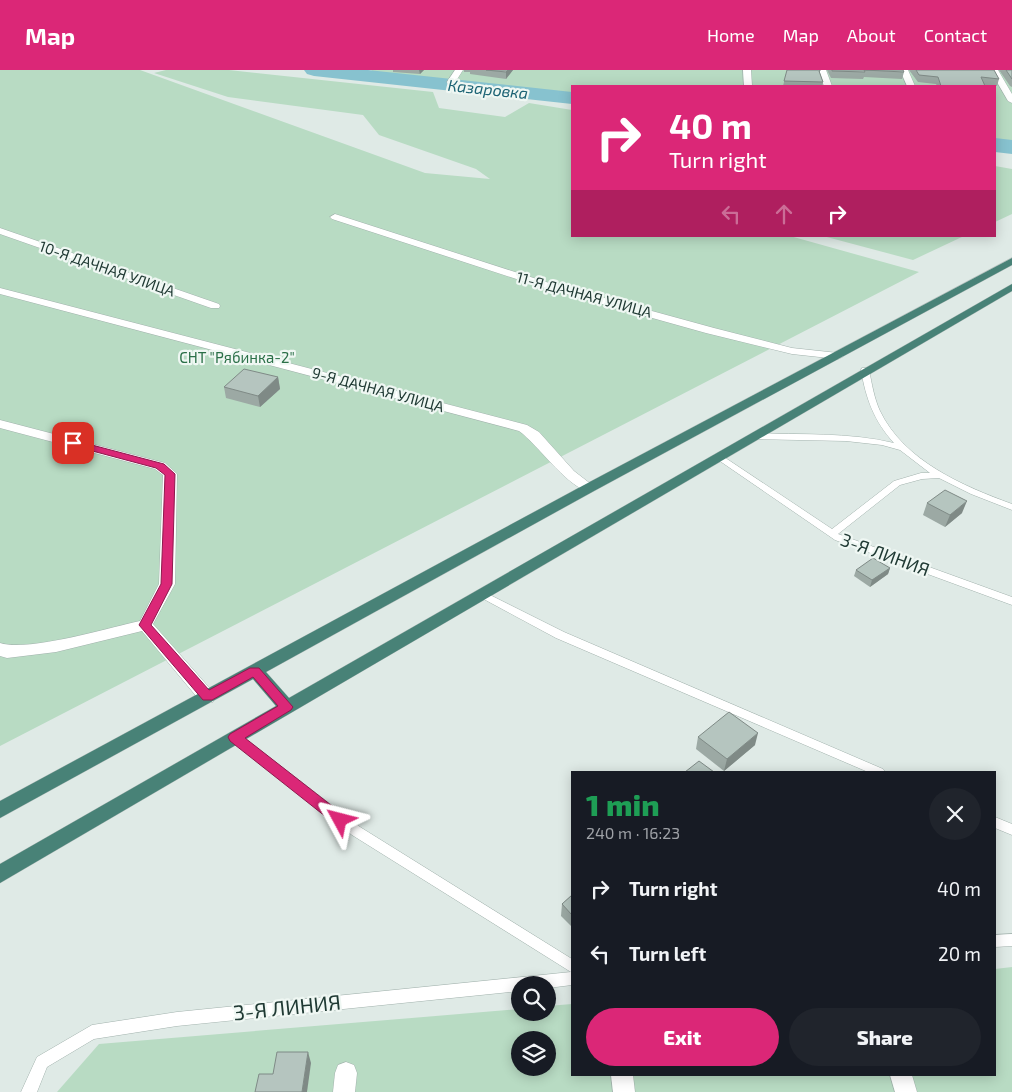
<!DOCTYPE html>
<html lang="en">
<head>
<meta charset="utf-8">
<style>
  body { margin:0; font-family:"Exo 2",sans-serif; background:#20242c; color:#f1f3f6; height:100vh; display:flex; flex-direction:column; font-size:19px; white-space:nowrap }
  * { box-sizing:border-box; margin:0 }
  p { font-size:16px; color:#9ea1a6 }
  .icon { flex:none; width:28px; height:28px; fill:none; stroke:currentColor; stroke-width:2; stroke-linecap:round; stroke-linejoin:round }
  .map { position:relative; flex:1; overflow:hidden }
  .drawer { position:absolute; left:571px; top:701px; width:425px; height:305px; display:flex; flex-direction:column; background:#171b24; border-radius:0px; box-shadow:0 2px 12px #0003 }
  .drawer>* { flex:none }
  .top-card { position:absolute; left:571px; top:15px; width:425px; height:152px; border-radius:0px; box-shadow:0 2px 12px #0003; background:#db2777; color:#fff; overflow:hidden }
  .buttons { position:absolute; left:511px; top:906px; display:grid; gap:10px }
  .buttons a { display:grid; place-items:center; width:45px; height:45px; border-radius:50%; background:#171b24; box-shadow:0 2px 12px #0003; font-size:25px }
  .pin { position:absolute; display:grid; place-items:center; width:42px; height:42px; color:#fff; margin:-21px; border-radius:10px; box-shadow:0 2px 8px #0006 }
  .me { position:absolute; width:55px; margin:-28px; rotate:308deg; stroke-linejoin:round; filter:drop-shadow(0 0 4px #0008) }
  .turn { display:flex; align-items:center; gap:18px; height:105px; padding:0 15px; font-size:22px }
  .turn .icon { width:65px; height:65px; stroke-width:2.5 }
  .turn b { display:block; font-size:35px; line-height:42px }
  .lanes { display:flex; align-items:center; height:48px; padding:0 15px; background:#0003; justify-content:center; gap:25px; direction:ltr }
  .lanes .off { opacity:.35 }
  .round { display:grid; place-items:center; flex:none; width:52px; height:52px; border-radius:26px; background:#20242c }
  .head { display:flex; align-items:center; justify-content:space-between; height:85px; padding:0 15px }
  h1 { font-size:30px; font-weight:800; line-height:38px; color:#1e9e55 }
  .primary-button { display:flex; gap:10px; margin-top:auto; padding:10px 15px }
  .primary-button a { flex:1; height:58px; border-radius:30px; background:#db2777; color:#fff; font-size:20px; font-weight:800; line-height:58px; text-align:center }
  .primary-button a+a { background:#20242c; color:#f1f3f6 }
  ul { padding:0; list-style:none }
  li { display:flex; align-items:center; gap:15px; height:65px; padding:0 15px }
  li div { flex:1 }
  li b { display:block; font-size:19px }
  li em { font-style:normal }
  header { display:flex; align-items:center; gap:30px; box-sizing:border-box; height:70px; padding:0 25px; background:#db2777; color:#fff }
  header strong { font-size:24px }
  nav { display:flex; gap:28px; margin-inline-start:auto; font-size:18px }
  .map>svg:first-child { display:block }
</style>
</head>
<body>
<header>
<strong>Map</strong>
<nav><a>Home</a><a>Map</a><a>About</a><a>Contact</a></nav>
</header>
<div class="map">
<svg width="1012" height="1022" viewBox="0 0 1012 1022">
  <rect width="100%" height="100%" fill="#dfeae6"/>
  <g fill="#b8dbc3" fill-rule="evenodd">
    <path d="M0 0H140L425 103 490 109 476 99 379 65 363 45 228 27 154 3 166 0H229L433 22 439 38 505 47 529 33 572 40V166H790L919 202 0 676Z"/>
    <path d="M372 0H1012V75L995 73V16H572V27L369 5Z"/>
    <path d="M995 96 1012 99V144L995 152Z"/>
    <path d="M823 166H964L913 190Z"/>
    <path d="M1012 897V1022H57L99 974 520 939V942H548V936L572 934V1005H995V899ZM520 970H548V998H520Z"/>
  </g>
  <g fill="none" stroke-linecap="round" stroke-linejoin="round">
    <g fill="#87c2cf" fill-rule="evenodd">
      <path d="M304 0H368L572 22V34L314 6 307 4Z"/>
      <path d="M995 68 1012 70V84L995 82Z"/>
    </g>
    <defs>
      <g id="service">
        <path d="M862 298H868L869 300C872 314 874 328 880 341 904 391 963 416 1012 434V440L971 424 939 408 922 409 900 415 838 464 1012 527V535L835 470 714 387 718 384 721 385 832 459 894 411 921 403H930L900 380 882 375 846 371 753 369 749 366 753 363C800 365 848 362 894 373 874 351 866 329 861 300Z"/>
        <path d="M482 521 564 562 883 699 885 702H868L556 568 478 526 477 524Z"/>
        <path d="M235 662 239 664 360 757 572 889V915L548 918V915H520V921L177 956 94 969 47 997 37 1022H21L37 987 92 955 177 942 571 902 352 765 231 670 229 667 231 664Z"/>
        <path d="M995 747 1012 754V765L995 758Z"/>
        <path d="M1012 864V876L995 877V865Z"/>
      </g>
      <g id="minor">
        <path d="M455 0H463L454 14H448L447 12Z"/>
        <path d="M743 0H751L752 16H744Z"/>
        <path d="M818 0H826L832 16H824Z"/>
        <path d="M900 0H908L915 16H907Z"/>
        <path d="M990 0H998L1012 24V33L1008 31Z"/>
        <path d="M335 144 546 212 714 258 792 278 838 283 844 286 838 289 792 284 706 263 538 216 332 149 330 147Z"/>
        <path d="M0 158 219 234 220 236 219 238H211L0 164Z"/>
        <path d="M0 218 527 355 539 362 574 401 596 418 594 421C573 426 537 373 519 361L0 224Z"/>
        <path d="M0 350 165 393 177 404 175 514 153 554 213 622 215 627 213 632 207 633 201 632 142 561 56 582 7 588 0 586V573C29 582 107 558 140 551L159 514 163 405 155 399 0 358Z"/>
        <path d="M346 992 354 995 357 1003 355 1022H333L335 1003 338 995Z"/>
        <path d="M611 1005H633L635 1022H613Z"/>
        <path d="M890 1005H912L917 1022H895Z"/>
      </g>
      <path id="trunk" d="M1012 188V195L594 421 266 602 289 628 1012 214V221L0 813V794L276 636 253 609 0 748V731L584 415Z"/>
    </defs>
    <use href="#service" stroke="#a2b2ad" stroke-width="1"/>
    <use href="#minor" stroke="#a2b2ad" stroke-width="1"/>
    <use href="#trunk" stroke="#bcc4c2" stroke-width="1"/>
    <use href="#service" fill="#fff" fill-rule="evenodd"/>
    <use href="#minor" fill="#fff" fill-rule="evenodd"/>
    <use href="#trunk" fill="#488277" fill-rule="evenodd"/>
  </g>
  <g fill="#9ca9a4">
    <path d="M393 0H424L420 4 393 2Z"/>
    <path d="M464 0H513L506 9 470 4V2H464Z"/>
    <path d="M787 0 820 1V3L823 12 822 16H783Z"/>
    <path d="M827 0H903L904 2 902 9 864 7 863 9 831 8Z"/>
    <path d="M909 0H994L999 9 997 16 984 15 985 16H937L936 14 918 12Z"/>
    <path d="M999 0H1012V17L1010 16Z"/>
    <path d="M278 307 280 319 260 337 226 328 224 317Z"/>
    <path d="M927 433 962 443 945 457 923 445Z"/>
    <path d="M890 498 888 504 870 517 854 506 856 500Z"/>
    <path d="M698 667 755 675 724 701 696 679Z"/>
    <path d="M572 825V857L561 846 562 834Z"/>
  </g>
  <g fill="#7f8a86">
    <path d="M419 0H424L420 4Z"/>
    <path d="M508 0H513L506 9V2Z"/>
    <path d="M278 307 280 319 260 337 258 326Z"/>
    <path d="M967 431 962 443 945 457 950 445Z"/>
    <path d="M890 498 888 504 870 517 872 510Z"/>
    <path d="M758 663 755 675 724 701 727 689Z"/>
    <path d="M308 982 311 993 307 1022H302Z"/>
  </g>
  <g fill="#b5c5bf" stroke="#7f8a86">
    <path d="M486 0H508L506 2Z"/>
    <path d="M787 0H820V1H819L823 12 784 11Z"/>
    <path d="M832 0H903L904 2 864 0 865 2 832 1Z"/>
    <path d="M916 0H994L999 9 981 7 985 16H941L938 7 919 5Z"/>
    <path d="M1006 0H1012V9Z"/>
    <path d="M244 299 278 307 258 326 224 317Z"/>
    <path d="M945 420 967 431 950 445 927 433Z"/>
    <path d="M873 488 890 498 872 510 856 500Z"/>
    <path d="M729 642 758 663 727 689 698 667Z"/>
    <path d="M699 691 714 702H685Z"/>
    <path d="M572 825V845L562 834Z"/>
    <path d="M277 982H308L302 1022H255L259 1004H273Z"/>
  </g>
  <path fill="#db2777" stroke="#8e194d" d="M73 370 164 394 175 404 172 514 151 555 209 620 250 598H259L293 637 291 640 245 668 345 746 347 750 345 754 340 756 335 754 230 671 228 667 230 664 278 636 253 607 212 630H203L139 555 161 514 165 405 156 398 70 375V371Z"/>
  <g text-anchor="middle" stroke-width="4.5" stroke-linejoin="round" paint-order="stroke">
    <g font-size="15" fill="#203a34" stroke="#eff7f3">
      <text transform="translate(107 199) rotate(19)" y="5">10-Я ДАЧНАЯ УЛИЦА</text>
      <text transform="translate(584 225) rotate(15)" y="5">11-Я ДАЧНАЯ УЛИЦА</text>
      <text transform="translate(378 320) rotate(15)" y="5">9-Я ДАЧНАЯ УЛИЦА</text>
    </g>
    <g font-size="15" fill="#2b7048" stroke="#eff7f3">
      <text x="237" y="293">СНТ "Рябинка-2"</text>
    </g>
    <g font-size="16" font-style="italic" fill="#1c6374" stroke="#eff7f3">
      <text transform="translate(488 19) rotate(6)" y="6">Казаровка</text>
    </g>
    <g font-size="18" fill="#203a34" stroke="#eff7f3">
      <text transform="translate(885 485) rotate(20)" y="6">3-Я ЛИНИЯ</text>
    </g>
    <g font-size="21" fill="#203a34" stroke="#eff7f3">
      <text transform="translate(287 938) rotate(-6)" y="7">3-Я ЛИНИЯ</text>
    </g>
  </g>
</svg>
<div class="buttons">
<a><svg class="icon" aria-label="search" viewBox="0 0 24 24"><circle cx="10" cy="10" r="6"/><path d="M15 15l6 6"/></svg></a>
<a><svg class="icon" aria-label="layers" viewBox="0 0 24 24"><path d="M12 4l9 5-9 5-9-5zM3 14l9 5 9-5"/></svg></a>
</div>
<div class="pin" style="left:73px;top:373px;background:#d93025"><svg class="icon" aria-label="arrive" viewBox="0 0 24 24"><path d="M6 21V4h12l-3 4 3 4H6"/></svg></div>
<svg class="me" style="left:340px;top:750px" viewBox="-20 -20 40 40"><path d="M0-17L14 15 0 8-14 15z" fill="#db2777" stroke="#fff" stroke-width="4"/></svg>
<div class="top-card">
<div class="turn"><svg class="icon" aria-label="right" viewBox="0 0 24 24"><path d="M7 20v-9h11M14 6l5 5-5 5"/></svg><div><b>40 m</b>Turn right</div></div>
<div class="lanes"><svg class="icon off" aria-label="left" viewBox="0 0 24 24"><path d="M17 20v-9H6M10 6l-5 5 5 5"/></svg><svg class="icon off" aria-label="ahead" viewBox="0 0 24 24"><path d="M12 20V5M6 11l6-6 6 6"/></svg><svg class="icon" aria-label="right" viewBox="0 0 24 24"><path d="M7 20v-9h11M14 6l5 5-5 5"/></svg></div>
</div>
<section class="drawer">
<div class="head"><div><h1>1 min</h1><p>240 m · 16:23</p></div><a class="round"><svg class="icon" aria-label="close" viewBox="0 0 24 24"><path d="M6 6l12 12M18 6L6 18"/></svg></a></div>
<ul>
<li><svg class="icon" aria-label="right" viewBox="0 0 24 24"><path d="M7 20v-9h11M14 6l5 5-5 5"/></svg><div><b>Turn right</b></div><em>40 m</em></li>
<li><svg class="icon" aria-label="left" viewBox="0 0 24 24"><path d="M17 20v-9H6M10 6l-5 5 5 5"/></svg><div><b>Turn left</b></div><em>20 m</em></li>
</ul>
<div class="primary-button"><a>Exit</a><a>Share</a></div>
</section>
</div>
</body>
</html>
